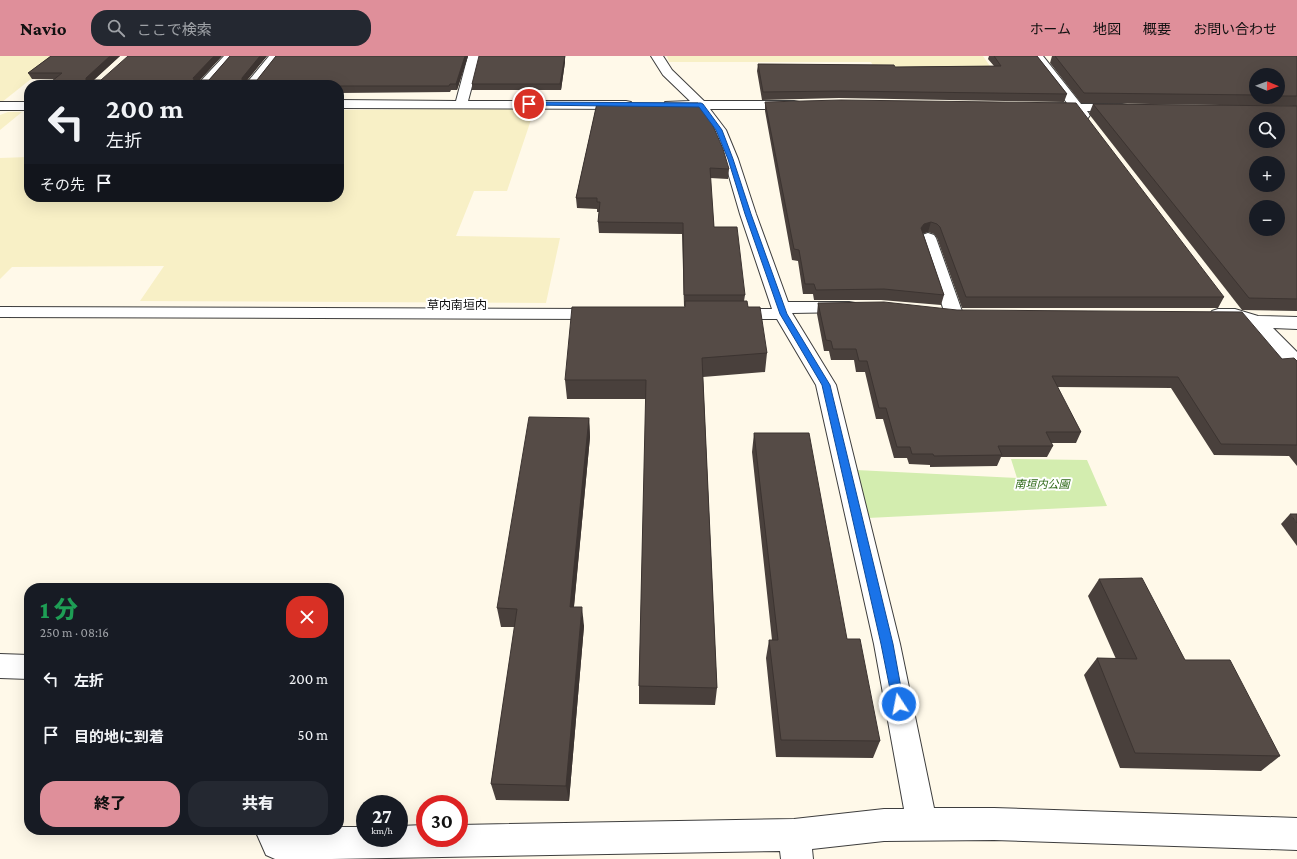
<!DOCTYPE html>
<html lang="ja">
<head>
<meta charset="utf-8">
<style>
  body { margin:0; font-family:"Crimson Pro","Noto Sans JP",serif; background:#242831; color:#f1f3f6; height:100vh; display:flex; flex-direction:column; font-size:15px; white-space:nowrap }
  * { box-sizing:border-box; margin:0 }
  p { font-size:13px; color:#9ea1a6 }
  .icon { flex:none; width:22px; height:22px; fill:none; stroke:currentColor; stroke-width:2; stroke-linecap:round; stroke-linejoin:round }
  .map { position:relative; flex:1; overflow:hidden }
  .sheet { position:absolute; left:24px; top:527px; width:320px; height:252px; display:flex; flex-direction:column; background:#171b24; border-radius:16px; box-shadow:0 4px 16px #0002 }
  .sheet>* { flex:none }
  .top-card { position:absolute; left:24px; top:24px; width:320px; height:122px; border-radius:16px; box-shadow:0 4px 16px #0002; background:#171b24; color:#f1f3f6; overflow:hidden }
  .needle { width:26px; rotate:91deg }
  .tools { position:absolute; left:1249px; top:12px; display:grid; gap:8px }
  .tools a { display:grid; place-items:center; width:36px; height:36px; border-radius:50%; background:#171b24; box-shadow:0 4px 16px #0002; font-size:20px }
  .speed { position:absolute; left:356px; top:739px; display:flex; gap:8px; font-size:20px; font-weight:700; text-align:center }
  .speed>* { display:grid; place-content:center; width:52px; height:52px; border-radius:50%; background:#171b24; box-shadow:0 4px 16px #0002; line-height:1 }
  .speed small { font-size:10px; font-weight:400 }
  .speed .limit { border:6px solid #d22; background:#fff; color:#111 }
  .pin { position:absolute; display:grid; place-items:center; width:34px; height:34px; color:#fff; margin:-17px; border:2px solid #fff; border-radius:50%; box-shadow:0 1px 4px #0007 }
  .me { position:absolute; width:44px; margin:-22px; rotate:349deg; stroke-linejoin:round; filter:drop-shadow(0 0 3px #0008) }
  .turn { display:flex; align-items:center; gap:14px; height:84px; padding:0 16px; font-size:18px }
  .turn .icon { width:52px; height:52px; stroke-width:2.5 }
  .turn b { display:block; font-size:28px; line-height:34px }
  .then { display:flex; align-items:center; height:38px; padding:0 16px; background:#0003; gap:8px; font-size:15px }
  .round { display:grid; place-items:center; flex:none; width:42px; height:42px; border-radius:16px; background:#242831 }
  .overview { display:flex; align-items:center; justify-content:space-between; height:68px; padding:0 16px }
  h1 { font-size:24px; font-weight:800; line-height:30px; color:#1e9e55 }
  .primary-button { display:flex; gap:8px; margin-top:auto; padding:8px 16px }
  .primary-button a { flex:1; height:46px; border-radius:16px; background:#df8f9a; color:#111; font-size:16px; font-weight:800; line-height:46px; text-align:center }
  .primary-button a+a { background:#242831; color:#f1f3f6 }
  ul { padding:0; list-style:none }
  li { display:flex; align-items:center; gap:12px; height:56px; padding:0 16px }
  li div { flex:1 }
  li b { display:block; font-size:15px }
  li em { font-style:normal }
  header { display:flex; align-items:center; gap:24px; box-sizing:border-box; height:56px; padding:0 20px; background:#df8f9a; color:#111 }
  header strong { font-size:19px }
  nav { display:flex; gap:22px; margin-inline-start:auto; font-size:14px }
  .search { width:280px; height:36px; background:#242831; display:flex; align-items:center; gap:10px; box-sizing:border-box; padding:0 14px; border-radius:16px; color:#9ea1a6; font-size:15px }
  .map>svg:first-child { display:block }
</style>
</head>
<body>
<header>
<strong>Navio</strong>
<div class="search"><svg class="icon" aria-label="search" viewBox="0 0 24 24"><circle cx="10" cy="10" r="6"/><path d="M15 15l6 6"/></svg>ここで検索</div>
<nav><a>ホーム</a><a>地図</a><a>概要</a><a>お問い合わせ</a></nav>
</header>
<div class="map">
<svg width="1297" height="803" viewBox="0 0 1297 803">
  <rect width="100%" height="100%" fill="#fff9e9"/>
  <g fill="#f8f0c6">
    <path d="M0 0H60L2 46 0 45Z"/>
    <path d="M667 0H1016H983L994 16 875 13 871 6H669Z"/>
    <path d="M535 52 507 135H474L456 180 560 182 546 247 140 245 164 210 12 211 0 223V102L29 101V141H339V54Z"/>
    <path d="M8 56H22L0 74V59Z"/>
  </g>
  <path fill="#d3edaf" d="M1011 403 1087 404 1107 450 868 462 856 414 1017 422Z"/>
  <g fill="none" stroke-linecap="round" stroke-linejoin="round">
    <defs>
      <g id="street">
        <path d="M224 0H236L210 29H197Z"/>
        <path d="M269 0H281L258 29H245Z"/>
        <path d="M468 0H480L468 45H626L631 46 632 49 631 52 626 53 339 52V44L456 45Z"/>
        <path d="M651 0H663L672 14 704 45H794L799 46 800 49 799 52 794 53H710L726 74 738 103 756 158 788 246H849L855 247 858 251 855 255 849 256 792 257 836 329 900 588 934 752H994L1297 762V794L994 784 884 785 812 793 813 803H781L780 795 332 803H275L266 799 255 774H339V771H365V782H399V770L425 769V782H459V769L794 763 884 753H904L874 588 816 329 777 263H731L725 262 722 258 725 254 731 253H772L740 158 724 103 712 74 697 53 665 52 664 49 665 46 690 45 663 19Z"/>
        <path d="M1031 0H1043L1081 48H1122L1127 49 1129 52 1127 55 1122 56 1087 55 1090 59 1088 62C1080 64 1078 61 1073 55L1043 54 1041 51 1043 48 1067 47Z"/>
        <rect x="0" y="46" width="29" height="8"/>
        <path d="M928 177 934 179 936 182 963 258 960 262 954 263 948 262 945 258 920 182 922 179Z"/>
        <path d="M0 251 602 253 608 254 611 258 608 262 602 263 0 261Z"/>
        <path d="M1218 253H1235L1258 260 1297 261V273L1273 272 1297 296V313L1290 311 1250 270 1234 265 1212 263 1209 259 1212 255Z"/>
        <path d="M0 598 29 599V623L0 622Z"/>
      </g>
    </defs>
    <use href="#street" stroke="#3e3e3e" stroke-width="2"/>
    <use href="#street" fill="#fff" fill-rule="evenodd"/>
  </g>
  <g fill="#49403c" fill-rule="evenodd">
    <path d="M51 0H120L94 24H101L222 0 200 24H209L230 0H267L247 24H257L276 0H468L457 34H451L450 36 339 37V29L32 23 28 17Z"/>
    <path d="M565 0V6L561 34H472V28Z"/>
    <path d="M989 0H1037L1067 38 1064 46 839 42 762 44 757 15 758 8 895 11 994 10 988 3Z"/>
    <path d="M1052 0H1297V50L1081 47 1050 7ZM1256 19H1278V41H1256Z"/>
    <path d="M765 46 1224 241 1218 252H962L937 182 934 178 928 176 923 177 944 239 941 249 881 244H814L813 238H803L798 205 792 204 765 55Z"/>
    <path d="M597 47 729 113 728 123 710 122 714 171 745 239 744 245 748 251 767 297 765 316 703 321 717 632 715 649 639 648V630L646 343H567L565 324 685 251 684 250 682 178 599 177 598 166 599 156H597V153L577 152 576 142Z"/>
    <path d="M1093 48 1297 50V255L1242 254 1089 58Z"/>
    <path d="M818 247 1282 303 1297 305V410L1289 400 1214 399 1171 332 1057 331 1081 376 1076 387H1051L1053 390 1047 401H1001L997 410 930 411V409L909 408 907 402H894L883 363H876L865 316H856L854 304H831L829 295H824L817 258Z"/>
    <path d="M589 362 590 381 574 551 584 570 569 745 496 744 491 728 515 571H501L497 552Z"/>
    <path d="M754 377 847 583 880 685 873 702 776 701 766 602 769 584H772L752 396Z"/>
    <path d="M1290 458 1297 467V490L1281 468Z"/>
    <path d="M1099 523 1185 604 1280 700 1261 715 1120 712 1084 619 1097 602 1116 603 1088 540Z"/>
  </g>
  <g fill="#3c3431">
    <path d="M110 0H120L89 28 86 24V22Z"/>
    <path d="M214 0H222L196 28 193 22Z"/>
    <path d="M260 0H267L244 28 242 24V22Z"/>
    <path d="M465 0H468L457 34 456 28Z"/>
    <path d="M565 0V6L561 34 560 28Z"/>
    <path d="M931 166 928 176 922 178 921 172 924 168Z"/>
    <path d="M589 362 590 381 572 570 570 551Z"/>
    <path d="M582 551 584 570 569 745 566 730Z"/>
  </g>
  <g fill="#554b46" stroke="#3c3431" fill-rule="evenodd">
    <path d="M51 0H110L86 22V24H101L128 0H214L193 22 194 24H209L230 0H260L242 22V24H257L276 0H465L456 28H450L449 30H339V29H47L62 17H28Z"/>
    <path d="M479 0H565L560 28H472Z"/>
    <path d="M994 0H1037L1067 38 840 35 763 36 758 8 894 9 895 11 1001 10Z"/>
    <path d="M1055 0H1297V40H1278V19H1256V39L1084 37Z"/>
    <path d="M841 44 1076 47 1224 241H966L940 171 937 168 931 166 924 168 921 172 944 239 884 233 816 234 814 228H805L799 194 794 193 765 46Z"/>
    <path d="M597 47H698L711 65 723 93 729 113 710 112 714 171H737L745 239H684L683 167 598 166 600 146H597V142H576Z"/>
    <path d="M1093 48 1297 50V243L1249 242ZM1256 63H1278V85H1256ZM1256 107H1278V129H1256ZM1256 151H1278V173H1256Z"/>
    <path d="M685 245H747L748 251H760L767 297 702 302 717 632 639 630 646 324H565L572 251H685Z"/>
    <path d="M884 246 957 254 1242 256 1282 303 1294 302 1297 305V389L1221 388 1178 321 1052 320 1081 376H1046L1053 390H998L1002 399 934 400 933 398H912L910 391H897L886 352H879L867 305H859L856 293H833L831 285 826 284 818 247Z"/>
    <path d="M529 361 589 362 570 551H582L566 730 491 728 517 553 497 552Z"/>
    <path d="M754 377H809L847 583H860L880 685 781 684 769 584H778Z"/>
    <path d="M1290 458H1297V467Z"/>
    <path d="M1142 522 1185 604H1230L1280 700 1135 697 1097 602 1137 603 1099 523Z"/>
  </g>
  <path fill="#1a73e8" stroke="#114b97" d="M529 46 701 47 703 48 722 74 733 103 751 158 787 258 830 329 893 588 904 648 903 652 899 653 894 652 893 648 881 588 822 329 780 258 745 158 728 103 716 74 699 51 528 49V47Z"/>
  <g text-anchor="middle" stroke-width="4" stroke-linejoin="round" paint-order="stroke">
    <g font-size="11" font-style="italic" fill="#2c6816" stroke="#fff">
      <text x="1042" y="432">南垣内公園</text>
    </g>
    <g font-size="12" fill="#0b0b0b" stroke="#fff">
      <text x="457" y="253">草内南垣内</text>
    </g>
  </g>
</svg>
<div class="tools">
<a><svg class="needle" viewBox="-14 -14 28 28"><path d="M0-13l5 13h-10z" fill="#e53935"/><path d="M0 13l5-13h-10z" fill="#9ea1a6"/></svg></a>
<a><svg class="icon" aria-label="search" viewBox="0 0 24 24"><circle cx="10" cy="10" r="6"/><path d="M15 15l6 6"/></svg></a>
<a>+</a>
<a>−</a>
</div>
<div class="speed"><div>27<small>km/h</small></div><div class="limit">30</div></div>
<div class="pin" style="left:529px;top:48px;background:#d93025"><svg class="icon" aria-label="arrive" viewBox="0 0 24 24"><path d="M6 21V4h12l-3 4 3 4H6"/></svg></div>
<svg class="me" style="left:899px;top:648px" viewBox="-20 -20 40 40"><circle r="17" fill="#1a73e8" stroke="#fff" stroke-width="3"/><path d="M0-11L8 9 0 5-8 9z" fill="#fff"/></svg>
<div class="top-card">
<div class="turn"><svg class="icon" aria-label="left" viewBox="0 0 24 24"><path d="M17 20v-9H6M10 6l-5 5 5 5"/></svg><div><b>200 m</b>左折</div></div>
<div class="then">その先<svg class="icon" aria-label="arrive" viewBox="0 0 24 24"><path d="M6 21V4h12l-3 4 3 4H6"/></svg></div>
</div>
<section class="sheet">
<div class="overview"><div><h1>1 分</h1><p>250 m · 08:16</p></div><a class="round" style="background:#d93025;color:#fff"><svg class="icon" aria-label="close" viewBox="0 0 24 24"><path d="M6 6l12 12M18 6L6 18"/></svg></a></div>
<ul>
<li><svg class="icon" aria-label="left" viewBox="0 0 24 24"><path d="M17 20v-9H6M10 6l-5 5 5 5"/></svg><div><b>左折</b></div><em>200 m</em></li>
<li><svg class="icon" aria-label="arrive" viewBox="0 0 24 24"><path d="M6 21V4h12l-3 4 3 4H6"/></svg><div><b>目的地に到着</b></div><em>50 m</em></li>
</ul>
<div class="primary-button"><a>終了</a><a>共有</a></div>
</section>
</div>
</body>
</html>
